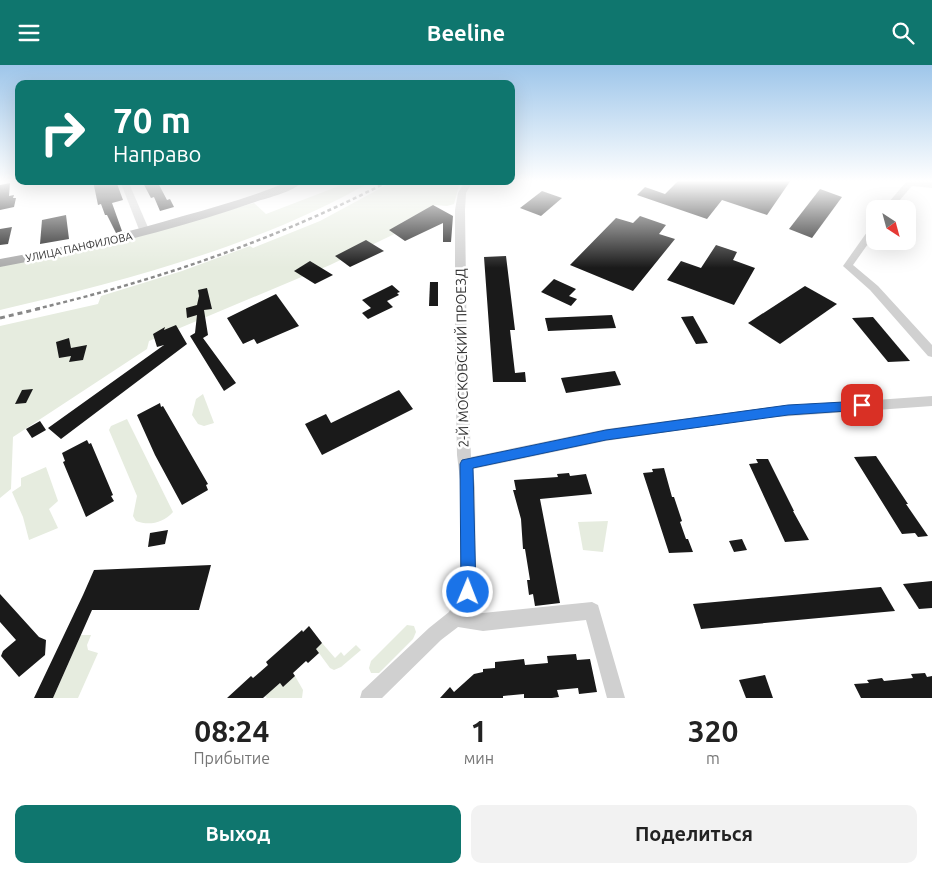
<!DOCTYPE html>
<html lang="ru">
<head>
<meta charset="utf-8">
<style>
  body { margin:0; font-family:Ubuntu,sans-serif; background:#f2f2f2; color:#222; height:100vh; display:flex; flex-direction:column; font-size:19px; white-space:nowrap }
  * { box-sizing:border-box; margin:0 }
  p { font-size:16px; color:#767676 }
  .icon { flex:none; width:28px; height:28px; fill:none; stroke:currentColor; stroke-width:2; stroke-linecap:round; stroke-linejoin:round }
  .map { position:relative; height:633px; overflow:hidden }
  .details { display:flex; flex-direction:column; background:#fff; flex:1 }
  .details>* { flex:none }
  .banner { position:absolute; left:15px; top:15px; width:500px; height:105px; border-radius:10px; box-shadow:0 5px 20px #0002; background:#0f766e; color:#fff; overflow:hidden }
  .needle { width:32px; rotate:144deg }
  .buttons { position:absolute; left:866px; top:135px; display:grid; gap:10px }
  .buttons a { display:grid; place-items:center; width:50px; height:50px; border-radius:10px; background:#fff; box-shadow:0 5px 20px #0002; font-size:25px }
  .pin { position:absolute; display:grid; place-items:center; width:42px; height:42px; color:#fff; margin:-21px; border-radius:10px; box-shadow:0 2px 8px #0006 }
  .me { position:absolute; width:55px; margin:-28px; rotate:1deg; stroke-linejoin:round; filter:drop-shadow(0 0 4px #0008) }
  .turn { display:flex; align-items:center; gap:18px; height:105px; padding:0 15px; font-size:22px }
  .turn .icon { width:65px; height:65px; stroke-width:2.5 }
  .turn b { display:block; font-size:35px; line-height:42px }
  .eta { display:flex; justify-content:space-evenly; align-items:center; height:85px; text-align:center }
  .eta b { font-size:30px; font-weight:600; line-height:35px }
  .action { display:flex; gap:10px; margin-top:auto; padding:10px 15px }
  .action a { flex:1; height:58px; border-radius:10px; background:#0f766e; color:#fff; font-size:20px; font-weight:600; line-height:58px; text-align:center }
  .action a+a { background:#f2f2f2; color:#222 }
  header { display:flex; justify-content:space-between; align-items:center; height:65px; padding:0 15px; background:#0f766e; color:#fff; font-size:22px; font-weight:600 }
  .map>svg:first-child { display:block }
</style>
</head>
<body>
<header><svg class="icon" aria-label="menu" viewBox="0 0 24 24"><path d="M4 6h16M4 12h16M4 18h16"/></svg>Beeline<svg class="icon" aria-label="search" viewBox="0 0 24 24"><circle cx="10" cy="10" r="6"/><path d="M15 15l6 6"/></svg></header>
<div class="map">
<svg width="932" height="633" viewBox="0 0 932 633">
  <rect width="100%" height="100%" fill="#fff"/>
  <g fill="#e6ecdf">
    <path d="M352 116H372C262 180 124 216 0 245V201L90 184 254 138 266 149Z"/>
    <path d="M394 116H462L459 120 454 139 447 141 434 140 401 158 409 162 330 200 149 276 147 284 13 372 11 424 0 433V261L98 239 101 231 182 206 250 181 253 183 320 156Z"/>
    <path d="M203 329 214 358 204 361 198 359 192 350 196 334Z"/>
    <path d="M127 354 173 447C163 458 149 461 136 456L133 451 137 431 109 365 111 361Z"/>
    <path d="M46 402 58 436 49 444 58 463 29 475 23 452 12 427 21 421V413Z"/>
    <path d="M608 456 603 487 583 485 578 457Z"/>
    <path d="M407 560 414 561 416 567 413 574 379 608H371L369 603 371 596Z"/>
    <path d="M81 570H91L87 580 88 585 98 588 78 633H53Z"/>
    <path d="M322 578 335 593 341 587 344 591 356 580 361 585 341 602 334 605 330 603 316 584Z"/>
    <path d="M295 611 303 625 302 633H267L265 631 280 618 283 622Z"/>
  </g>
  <g fill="#1a1a1a">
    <path d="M679 115H791L767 150 722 135 707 154 637 130 645 122 665 129Z"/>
    <path d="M93 116H116L123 135 112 138 122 166 116 168 107 150H105L101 139 98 140Z"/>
    <path d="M142 116H157L167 135 170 134 174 142 160 146 154 132 151 133Z"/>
    <path d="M10 118 9 131 14 130 13 133H16L14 142 0 145V120Z"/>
    <path d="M820 124 842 132 812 173 789 164Z"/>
    <path d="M542 126 562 133 541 151 520 143Z"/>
    <path d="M433 140 453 151 451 177H443V158L405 176 389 165Z"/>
    <path d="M66 150 69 174 40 179 42 155Z"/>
    <path d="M640 151 666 160 659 169 675 174 633 226 570 200 616 153 633 158Z"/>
    <path d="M12 162 8 179 0 180V164Z"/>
    <path d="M366 175 384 186 350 202 335 191Z"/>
    <path d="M716 180 737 187 733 195 755 203 734 240 667 215 681 196 701 203Z"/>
    <path d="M506 191 515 265H510L515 308 525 307 526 317H493L484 192Z"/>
    <path d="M310 196 333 210 315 219 294 206Z"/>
    <path d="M554 214 576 224 569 231 577 234 571 241 541 227Z"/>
    <path d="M430 217H438V241H429Z"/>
    <path d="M392 220 400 227 397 228 399 230 387 236 393 242 368 254 362 248 371 243 362 235Z"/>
    <path d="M805 221 837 239 780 279 748 258Z"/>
    <path d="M207 223 212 244 204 245 208 270 203 273 236 318 224 326 190 271 195 268 197 250 187 253 186 243 197 240 199 231 198 225Z"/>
    <path d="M276 229 299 261 257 279 254 274 243 279 227 253Z"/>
    <path d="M612 250 616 263 548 266 545 253Z"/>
    <path d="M693 251 708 278 696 279 681 252Z"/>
    <path d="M873 252 910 296 888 297 852 253Z"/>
    <path d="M176 260 187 279 61 374 48 363 164 280 157 282 153 269 165 262 164 265Z"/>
    <path d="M69 273 71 283 87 280 83 295 69 297 71 291 59 293 56 277Z"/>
    <path d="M615 306 621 320 566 328 561 313Z"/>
    <path d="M33 324 26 338 15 339 22 325Z"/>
    <path d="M399 325 413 344 322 390 305 359 326 349 331 358Z"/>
    <path d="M160 338 161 342 163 341 208 419 206 420 208 425 182 440 155 390 137 350Z"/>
    <path d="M40 356 46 365 32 373 26 364Z"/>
    <path d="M87 375 89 379 91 378 113 430 111 431 114 436 86 452 63 397 65 396 62 388Z"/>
    <path d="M876 391 908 439H906L928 471 918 472 915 468 902 469 854 392Z"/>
    <path d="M756 394H768L794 446H793L809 475 785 477 749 399 758 398Z"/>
    <path d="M664 403 672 432H674L682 456 680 457 686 474H688L693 487 669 488 643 408 653 407 652 404Z"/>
    <path d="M569 408 570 411 586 409 592 429 540 434 560 538 535 541 533 529 529 530 527 515H530L525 484H523L521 454 513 425H516L514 415 558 412 557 409Z"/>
    <path d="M168 465 165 479 148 482 150 468Z"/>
    <path d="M742 474 747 485 734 487 729 476Z"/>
    <path d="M211 500 199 545H92L53 633H34L83 530 94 505Z"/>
    <path d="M932 516V543L919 544 903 519Z"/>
    <path d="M881 522 895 546 701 564 693 539Z"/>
    <path d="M0 529 39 572 46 575 45 590 19 612 1 591 3 586 16 575 0 557Z"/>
    <path d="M309 561 322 578 316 584 319 588 308 598 306 596 293 608 295 611 283 622 280 618 263 633H227L251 611 253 613 268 600 266 597 302 565 303 567Z"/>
    <path d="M576 589 577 595 590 594 597 627 579 629 578 623 557 625 559 632 552 633H524V629L503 631V633H440L450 622 454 627 474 609 483 607V604L495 603V597L524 594 525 600 548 598 547 591Z"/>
    <path d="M925 608 927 612 932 611V633H861L854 619 869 618 867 615 882 613 884 616 913 613 911 609Z"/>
    <path d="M765 610 773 633H746L739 615Z"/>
  </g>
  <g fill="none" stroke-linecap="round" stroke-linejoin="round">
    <g fill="#d0d0d0" fill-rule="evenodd">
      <path d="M923 115 932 117V123L912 121 892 144H883L906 117Z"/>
      <path d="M120 116H128L150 167 148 169H142L140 167Z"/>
      <path d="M465 116H473L466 128 465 145 467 296 471 392 606 364 764 343 932 331V341L764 353 606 376 473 404 475 423 476 527 467 546 483 548 592 537 598 540 625 633H607L586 555 483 566 458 562 441 575 382 633H360L362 626 429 563 449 547 460 526 461 423 457 390 455 296V145L458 128Z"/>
      <path d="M875 159V169L853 200 878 221 932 280V292L928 291 870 225 843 201 872 160Z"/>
    </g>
    <path fill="#ababab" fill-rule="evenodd" d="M289 116H304C293 127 270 132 255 137 173 166 86 186 0 202V194C62 183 123 169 183 151 219 141 255 131 289 116Z"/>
    <path stroke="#888" stroke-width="2.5" stroke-dasharray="4 3" stroke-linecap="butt" d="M36 244C159 215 277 174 389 116"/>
    <path stroke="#888" stroke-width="3" stroke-dasharray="5 4" stroke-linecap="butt" d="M0 253 42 243"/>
  </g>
  <linearGradient id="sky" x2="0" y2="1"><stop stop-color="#9ec6ea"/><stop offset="0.57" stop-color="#fff"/><stop offset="1" stop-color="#fff" stop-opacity="0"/></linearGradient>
  <rect width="932" height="203" fill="url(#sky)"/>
  <path fill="#1a73e8" stroke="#114b97" d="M862 336 866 337 868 340 866 344 862 345 788 350 606 375 473 403 476 527 474 533 468 535 463 533 461 527 460 399 462 395 606 365 788 340Z"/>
  <g text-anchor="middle" stroke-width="5" stroke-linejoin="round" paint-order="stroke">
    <g font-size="11" fill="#333" stroke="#fff">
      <text transform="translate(79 182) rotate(-12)" y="4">УЛИЦА ПАНФИЛОВА</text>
    </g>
    <g font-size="14" fill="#333" stroke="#fff">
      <text transform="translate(462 293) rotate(-91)" y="5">2-Й МОСКОВСКИЙ ПРОЕЗД</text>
    </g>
  </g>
</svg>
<div class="buttons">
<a><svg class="needle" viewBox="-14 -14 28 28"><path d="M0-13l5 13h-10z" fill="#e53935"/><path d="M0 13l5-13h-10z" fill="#767676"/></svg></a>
</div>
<div class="pin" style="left:862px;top:340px;background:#d93025"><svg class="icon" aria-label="arrive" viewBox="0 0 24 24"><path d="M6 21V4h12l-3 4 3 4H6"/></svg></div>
<svg class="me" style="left:468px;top:527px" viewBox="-20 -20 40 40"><circle r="17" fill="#1a73e8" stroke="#fff" stroke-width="3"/><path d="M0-11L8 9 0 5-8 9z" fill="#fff"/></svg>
<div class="banner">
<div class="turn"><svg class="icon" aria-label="right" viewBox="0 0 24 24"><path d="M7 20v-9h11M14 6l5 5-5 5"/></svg><div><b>70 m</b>Направо</div></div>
</div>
</div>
<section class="details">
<div class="eta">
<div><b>08:24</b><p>Прибытие</p></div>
<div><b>1</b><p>мин</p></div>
<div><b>320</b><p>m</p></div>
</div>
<div class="action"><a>Выход</a><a>Поделиться</a></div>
</section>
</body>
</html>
